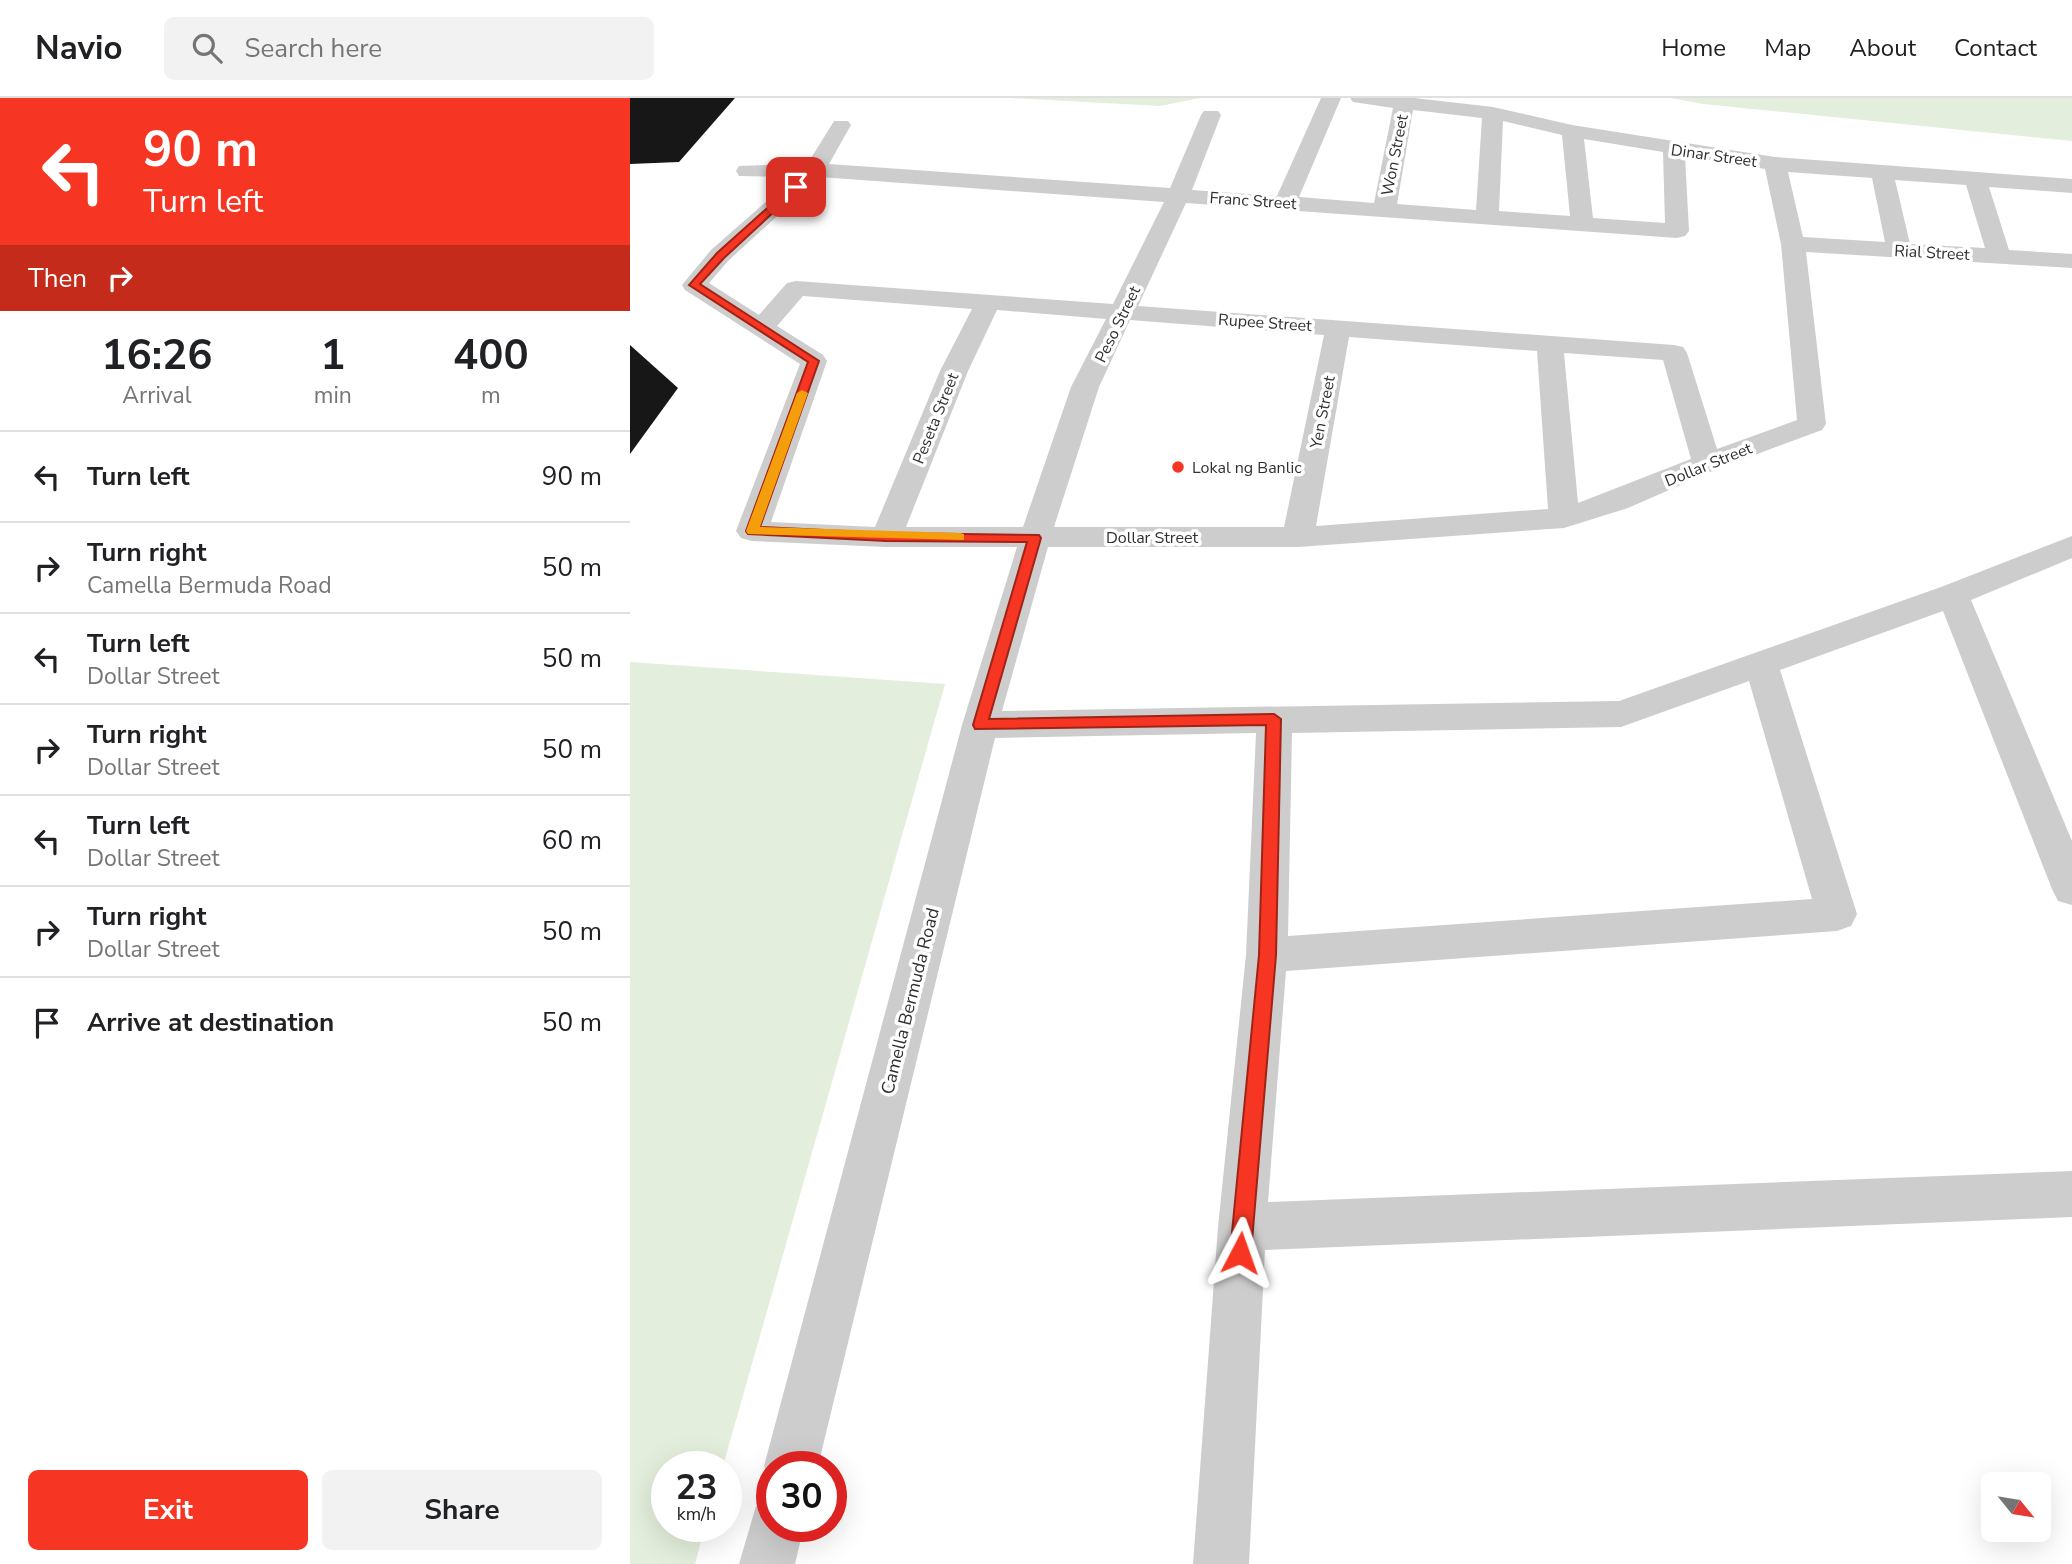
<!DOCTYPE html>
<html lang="en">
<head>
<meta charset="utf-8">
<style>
  body { margin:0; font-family:"Nunito Sans",sans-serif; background:#f2f2f2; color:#202124; height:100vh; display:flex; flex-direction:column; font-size:26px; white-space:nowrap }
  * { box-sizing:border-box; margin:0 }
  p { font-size:23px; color:#757577 }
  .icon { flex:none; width:38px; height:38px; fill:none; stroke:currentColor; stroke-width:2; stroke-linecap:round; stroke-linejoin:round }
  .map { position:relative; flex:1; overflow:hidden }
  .details { display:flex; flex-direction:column; background:#fff; width:630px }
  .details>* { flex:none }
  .guide { background:#f63622; color:#fff; overflow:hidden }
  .needle { width:46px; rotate:120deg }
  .tools { position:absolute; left:1351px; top:1374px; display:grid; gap:14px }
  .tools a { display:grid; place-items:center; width:70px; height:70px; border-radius:10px; background:#fff; box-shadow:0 7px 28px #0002; font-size:35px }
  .speed { position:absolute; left:21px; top:1353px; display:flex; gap:14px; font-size:35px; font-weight:700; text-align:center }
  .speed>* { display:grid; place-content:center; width:91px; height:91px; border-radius:50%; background:#fff; box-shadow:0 7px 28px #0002; line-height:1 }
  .speed small { font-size:18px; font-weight:400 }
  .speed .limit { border:10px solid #d22; background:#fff; color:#111 }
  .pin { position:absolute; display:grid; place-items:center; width:60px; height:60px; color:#fff; margin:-30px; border-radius:14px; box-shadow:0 4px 10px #0006 }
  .me { position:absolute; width:77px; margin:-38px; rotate:4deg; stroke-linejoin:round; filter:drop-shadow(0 0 5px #0008) }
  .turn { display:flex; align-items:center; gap:24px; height:147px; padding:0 28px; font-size:32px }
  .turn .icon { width:91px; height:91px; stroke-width:2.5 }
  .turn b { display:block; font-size:49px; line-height:60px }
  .then { display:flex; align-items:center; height:66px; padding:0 28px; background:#0003; gap:14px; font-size:26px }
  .eta { display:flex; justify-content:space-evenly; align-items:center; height:119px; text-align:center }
  .eta b { font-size:42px; font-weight:700; line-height:49px }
  .button { display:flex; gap:14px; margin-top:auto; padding:14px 28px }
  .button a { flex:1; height:80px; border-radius:10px; background:#f63622; color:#fff; font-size:28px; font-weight:700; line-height:80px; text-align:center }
  .button a+a { background:#f2f2f2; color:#202124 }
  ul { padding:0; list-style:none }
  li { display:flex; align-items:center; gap:21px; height:91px; padding:0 28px; border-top:2px solid #e0e0e0 }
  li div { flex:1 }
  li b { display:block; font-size:26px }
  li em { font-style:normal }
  header { display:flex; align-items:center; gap:42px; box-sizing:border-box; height:98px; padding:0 35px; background:#fff; border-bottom:2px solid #e0e0e0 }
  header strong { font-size:33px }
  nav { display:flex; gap:38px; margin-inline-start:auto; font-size:24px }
  .search { width:490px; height:63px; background:#f2f2f2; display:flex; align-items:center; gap:18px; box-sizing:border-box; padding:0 24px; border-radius:10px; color:#757577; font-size:26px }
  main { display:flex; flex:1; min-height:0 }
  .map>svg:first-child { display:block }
</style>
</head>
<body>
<header>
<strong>Navio</strong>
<div class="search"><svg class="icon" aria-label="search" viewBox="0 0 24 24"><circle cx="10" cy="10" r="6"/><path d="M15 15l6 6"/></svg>Search here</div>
<nav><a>Home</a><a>Map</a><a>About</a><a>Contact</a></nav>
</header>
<main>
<section class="details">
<div class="guide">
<div class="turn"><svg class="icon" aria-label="left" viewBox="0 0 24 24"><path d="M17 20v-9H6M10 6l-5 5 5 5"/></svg><div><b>90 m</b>Turn left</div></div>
<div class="then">Then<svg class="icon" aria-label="right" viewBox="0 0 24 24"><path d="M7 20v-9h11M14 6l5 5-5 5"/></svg></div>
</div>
<div class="eta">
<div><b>16:26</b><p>Arrival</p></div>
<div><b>1</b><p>min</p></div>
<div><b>400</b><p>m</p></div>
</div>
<ul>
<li><svg class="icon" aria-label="left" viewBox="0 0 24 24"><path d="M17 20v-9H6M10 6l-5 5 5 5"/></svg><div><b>Turn left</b></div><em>90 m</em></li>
<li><svg class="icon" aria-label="right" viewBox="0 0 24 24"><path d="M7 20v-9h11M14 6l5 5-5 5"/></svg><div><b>Turn right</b><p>Camella Bermuda Road</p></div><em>50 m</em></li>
<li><svg class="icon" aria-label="left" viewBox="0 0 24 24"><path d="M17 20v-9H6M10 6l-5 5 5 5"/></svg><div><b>Turn left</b><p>Dollar Street</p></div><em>50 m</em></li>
<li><svg class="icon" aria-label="right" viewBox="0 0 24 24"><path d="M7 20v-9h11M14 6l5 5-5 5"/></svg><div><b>Turn right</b><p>Dollar Street</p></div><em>50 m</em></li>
<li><svg class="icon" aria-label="left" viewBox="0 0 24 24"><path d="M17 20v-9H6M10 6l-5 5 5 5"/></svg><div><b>Turn left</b><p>Dollar Street</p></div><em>60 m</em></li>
<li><svg class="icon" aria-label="right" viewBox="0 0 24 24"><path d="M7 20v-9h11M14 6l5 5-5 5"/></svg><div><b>Turn right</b><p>Dollar Street</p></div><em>50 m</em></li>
<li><svg class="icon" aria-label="arrive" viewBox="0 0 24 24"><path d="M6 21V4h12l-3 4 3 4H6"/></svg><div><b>Arrive at destination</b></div><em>50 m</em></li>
</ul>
<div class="button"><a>Exit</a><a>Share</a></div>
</section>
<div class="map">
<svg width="1442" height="1466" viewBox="0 0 1442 1466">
  <rect width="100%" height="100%" fill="#fff"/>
  <g fill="#e3eedc">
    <path d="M379 0H570L530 8Z"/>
    <path d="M1041 0H1442V43L1073 6Z"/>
    <path d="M0 564 315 586 93 1368H37V1428H75L65 1466H0Z"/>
  </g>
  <g fill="#171717">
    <path d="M0 0H105L49 64 0 66Z"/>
    <path d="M0 247 48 290 0 356Z"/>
  </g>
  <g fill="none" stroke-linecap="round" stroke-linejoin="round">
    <g fill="#cdcdcd" fill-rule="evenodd">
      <path d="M691 0H711L669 99 744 105 763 10 723 4 720 0H784L863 9 942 27 1145 59 1442 81V95L1359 89 1379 152 1442 156V170L1176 154 1196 326 1192 332 1087 371 998 410 934 430 668 449H418L372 613 989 603 1311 489 1442 438V460L1341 502 1442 743V807L1428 803 1422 791 1313 513 1150 572 1227 816 1221 828 1207 833 656 873 638 1104 1442 1073V1119L635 1152 619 1466H563L588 1129 616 857 626 635 365 640 188 1368H142V1387L134 1368 332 627 387 449H256L122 443 111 440 106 433 170 266 55 192 52 187 81 152 164 79 109 78 106 73 109 68 178 65 204 23H218L221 27 199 66 540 90 571 17 574 13H588L591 17 562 92 647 98ZM783 12 852 20 846 112 767 106ZM873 23 932 37 940 118 869 113ZM954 41 1033 54 1035 125 963 120ZM1055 58 1135 71 1151 146 1167 322 1087 351 1057 255 1053 249 1044 247 508 208 556 105 1047 140 1055 138 1059 133ZM1158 74 1242 80 1255 144 1173 139ZM190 79 534 104 483 206 166 183 157 185 129 217 79 185 99 162ZM1265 82 1336 87 1355 150 1280 146ZM173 198 342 211 310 273 245 429 141 424 197 263 193 257 147 228ZM367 212 476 221 441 289 393 429H276L338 273ZM500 222 694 237 654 429H424L469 289ZM719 239 907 253 918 411 686 428ZM934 255 1033 262 1061 361 948 405ZM1119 583 1182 801 658 838 662 635 991 629Z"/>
      <path d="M142 1402V1428H174L165 1466H109L126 1408Z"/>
    </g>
  </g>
  <path fill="#f63622" stroke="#a02316" stroke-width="2" d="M163 87 171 89 94 160 70 186 189 263 130 429 256 435 409 437 411 440 359 621 644 616 651 621 646 857 621 1155 618 1162 610 1165 603 1162 600 1155 629 857 636 627 345 631 343 627 397 444 256 443 118 436 116 433 178 264 59 187 87 155Z"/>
  <path fill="#f59e0b" d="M172 292 178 295 130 429 330 435 334 436V442L118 436 116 433 167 295Z"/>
  <circle fill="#f63622" stroke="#fff" stroke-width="2.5" cx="548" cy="369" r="7"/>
  <g text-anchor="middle" stroke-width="7" stroke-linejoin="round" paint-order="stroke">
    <g font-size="16" fill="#303030" stroke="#fff">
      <text transform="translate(764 57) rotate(-79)" y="6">Won Street</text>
      <text transform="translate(1084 57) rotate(8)" y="6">Dinar Street</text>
      <text transform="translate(623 102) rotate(4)" y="6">Franc Street</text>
      <text transform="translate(1302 154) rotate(3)" y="6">Rial Street</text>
      <text transform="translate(635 224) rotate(4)" y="6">Rupee Street</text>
      <text transform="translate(487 226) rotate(-64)" y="6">Peso Street</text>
      <text transform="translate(692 314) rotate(-79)" y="6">Yen Street</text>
      <text transform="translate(305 320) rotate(-68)" y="6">Peseta Street</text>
      <text transform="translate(1078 366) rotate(-22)" y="6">Dollar Street</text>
      <text x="522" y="445">Dollar Street</text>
    </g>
    <g font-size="16" fill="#303030" stroke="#fff" text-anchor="start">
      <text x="562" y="375">Lokal ng Banlic</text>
    </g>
    <g font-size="18" fill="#303030" stroke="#fff">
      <text transform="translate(280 903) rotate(-76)" y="6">Camella Bermuda Road</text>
    </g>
  </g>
</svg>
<div class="tools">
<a><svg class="needle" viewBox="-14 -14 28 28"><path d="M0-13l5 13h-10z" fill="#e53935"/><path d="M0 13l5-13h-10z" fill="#757577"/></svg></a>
</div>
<div class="speed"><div>23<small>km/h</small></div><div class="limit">30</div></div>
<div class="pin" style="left:166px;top:89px;background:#d93025"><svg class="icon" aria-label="arrive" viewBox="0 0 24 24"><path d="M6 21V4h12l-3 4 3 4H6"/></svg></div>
<svg class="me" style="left:610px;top:1155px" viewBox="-20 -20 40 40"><path d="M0-17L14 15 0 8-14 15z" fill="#f63622" stroke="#fff" stroke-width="4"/></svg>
</div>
</main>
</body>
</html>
